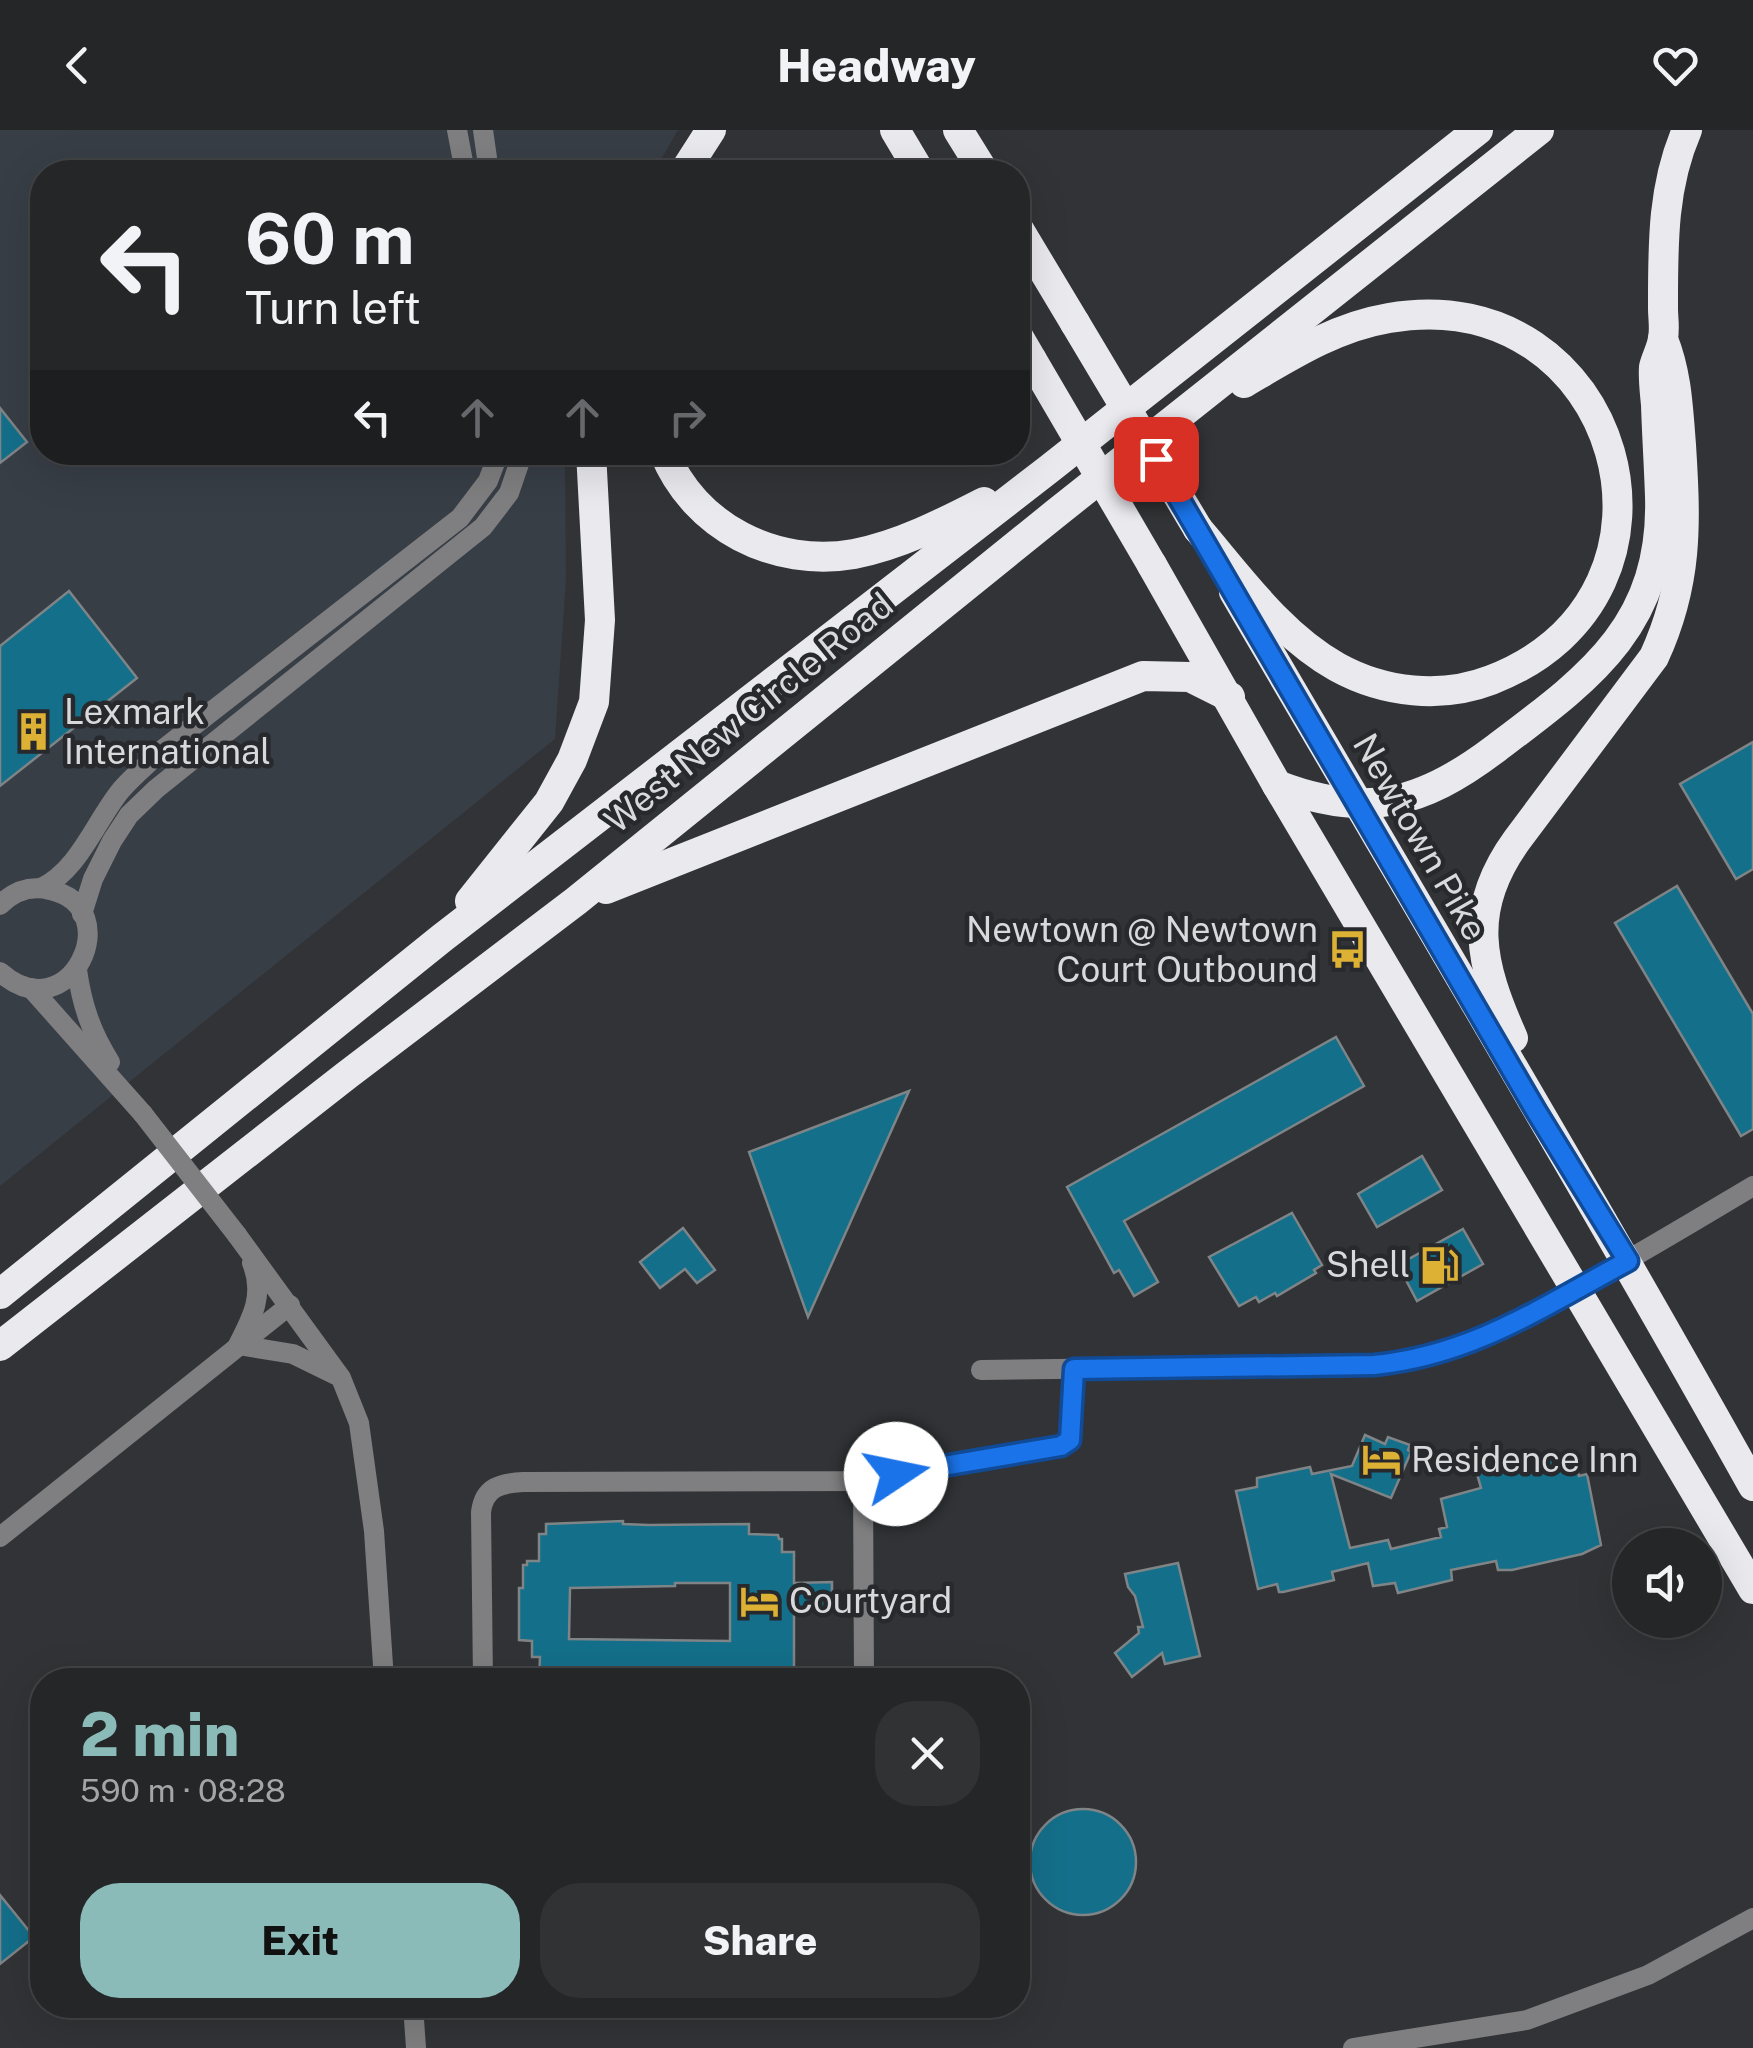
<!DOCTYPE html>
<html lang="en">
<head>
<meta charset="utf-8">
<style>
  body { margin:0; font-family:"Public Sans",sans-serif; background:#313234; color:#f1f3f6; height:100vh; display:flex; flex-direction:column; font-size:38px; white-space:nowrap }
  * { box-sizing:border-box; margin:0 }
  p { font-size:32px; color:#a3a5a8 }
  .icon { flex:none; width:55px; height:55px; fill:none; stroke:currentColor; stroke-width:2; stroke-linecap:round; stroke-linejoin:round }
  .map { position:relative; flex:1; overflow:hidden }
  .panel { position:absolute; left:30px; top:1538px; width:1000px; height:350px; display:flex; flex-direction:column; background:#252628; border-radius:40px; box-shadow:0 10px 40px #0002,0 0 0 2px #424345 }
  .panel>* { flex:none }
  .guide { position:absolute; left:30px; top:30px; width:1000px; height:305px; border-radius:40px; box-shadow:0 10px 40px #0002,0 0 0 2px #424345; background:#252628; color:#f1f3f6; overflow:hidden }
  .buttons { position:absolute; left:1612px; top:1398px; display:grid; gap:20px }
  .buttons a { display:grid; place-items:center; width:110px; height:110px; border-radius:50%; background:#252628; box-shadow:0 10px 40px #0002,0 0 0 2px #424345; font-size:50px }
  .pin { position:absolute; display:grid; place-items:center; width:85px; height:85px; color:#fff; margin:-42px; border-radius:20px; box-shadow:0 5px 15px #0006 }
  .me { position:absolute; width:110px; margin:-55px; rotate:79deg; stroke-linejoin:round; filter:drop-shadow(0 0 8px #0008) }
  .turn { display:flex; align-items:center; gap:35px; height:210px; padding:0 50px; font-size:45px }
  .turn .icon { width:130px; height:130px; stroke-width:2.5 }
  .turn b { display:block; font-size:70px; line-height:85px }
  .lanes { display:flex; align-items:center; height:95px; padding:0 50px; background:#0003; justify-content:center; gap:50px; direction:ltr }
  .lanes .off { opacity:.35 }
  .round { display:grid; place-items:center; flex:none; width:105px; height:105px; border-radius:40px; background:#313234 }
  .head { display:flex; align-items:center; justify-content:space-between; height:170px; padding:0 50px }
  h1 { font-size:60px; font-weight:800; line-height:75px; color:#8bbbb9 }
  .cta { display:flex; gap:20px; margin-top:auto; padding:20px 50px }
  .cta a { flex:1; height:115px; border-radius:40px; background:#8bbbb9; color:#111; font-size:40px; font-weight:800; line-height:115px; text-align:center }
  .cta a+a { background:#313234; color:#f1f3f6 }
  header { display:flex; justify-content:space-between; align-items:center; height:130px; padding:0 50px; background:#252628; font-size:45px; font-weight:800 }
  .map>svg:first-child { display:block }
</style>
</head>
<body>
<header><svg class="icon" aria-label="back" viewBox="0 0 24 24"><path d="M15 5l-7 7 7 7"/></svg>Headway<svg class="icon" aria-label="heart" viewBox="0 0 24 24"><path d="M12 20l-8-8c-3-5 5-10 8-4 3-6 11-1 8 4z"/></svg></header>
<div class="map">
<svg width="1753" height="1918" viewBox="0 0 1753 1918">
  <rect width="100%" height="100%" fill="#313336"/>
  <path fill="#383e46" d="M0 0H678L654 42H42V322L565 323 566 450 555 609 0 1056Z"/>
  <g fill="#146f8a" stroke="#7f8486" stroke-width="2.5" fill-rule="evenodd">
    <path d="M0 278 27 312 0 333Z"/>
    <path d="M69 461 137 548 0 656V516Z"/>
    <path d="M1753 612V739L1736 749 1680 654Z"/>
    <path d="M1677 756 1753 884V999L1741 1006 1615 793Z"/>
    <path d="M1336 907 1364 956 1124 1091 1158 1152 1134 1166 1119 1140 1114 1143 1067 1057Z"/>
    <path d="M909 961 808 1187 749 1022Z"/>
    <path d="M1422 1026 1442 1060 1377 1097 1358 1064Z"/>
    <path d="M1292 1083 1322 1135 1314 1140 1316 1143 1277 1166 1275 1163 1259 1172 1256 1167 1239 1176 1209 1127Z"/>
    <path d="M683 1098 715 1140 697 1153 685 1139 660 1158 640 1132Z"/>
    <path d="M1463 1099 1483 1134 1417 1171 1398 1135Z"/>
    <path d="M1365 1305 1385 1314 1388 1307 1410 1315 1408 1320 1411 1322 1391 1368 1331 1344 1350 1418 1388 1410 1391 1419 1441 1407 1439 1399 1447 1397 1441 1369 1481 1358 1477 1344 1573 1323 1579 1346 1587 1344 1601 1415 1582 1424 1512 1440H1498L1496 1431 1451 1440 1452 1450 1398 1463 1395 1453 1373 1456 1368 1433 1332 1442 1334 1450 1330 1451 1283 1462H1279L1277 1454 1258 1459 1236 1361 1257 1357V1348L1310 1337 1312 1344 1352 1336Z"/>
    <path d="M623 1391V1394L649 1395 749 1394V1404L778 1405 779 1409H782V1422H794V1453L832 1452V1481H794V1541H779V1550H539L540 1527H532V1511L519 1510V1458H523V1435H527V1431H539V1404H546V1394ZM675 1453H730V1511L569 1509 570 1458 675 1456Z"/>
    <path d="M1178 1433 1200 1526 1165 1534 1162 1523 1132 1547 1115 1523 1139 1503 1138 1497H1143L1135 1466 1128 1457 1125 1444Z"/>
    <circle cx="1083" cy="1732" r="53"/>
    <path d="M0 1765 34 1807 0 1834Z"/>
  </g>
  <g fill="none" stroke-linecap="round" stroke-linejoin="round">
    <g stroke="#7f7f81" stroke-width="20">
      <path d="M457 0 465 42"/>
      <path d="M483 0 489 42"/>
      <path d="M41 758C79 740 95 692 121 660 133 646 148 634 161 621L460 388 488 351 499 322"/>
      <path d="M0 775C14 761 30 755 50 760 129 777 70 904 0 842"/>
      <path d="M82 784 93 749 112 711 129 685 156 659 483 397 509 363 523 322"/>
      <path d="M77 840C82 875 91 902 110 932"/>
      <path d="M31 858 143 984"/>
      <path d="M237 1105 341 1248 359 1293 374 1401 384 1550"/>
      <path d="M252 1133C265 1164 252 1188 238 1215L293 1224 336 1245"/>
      <path d="M981 1240 1374 1235C1453 1226 1498 1201 1567 1164 1630 1130 1691 1093 1753 1056"/>
      <path d="M863 1351 864 1550"/>
      <path d="M0 1407 290 1175"/>
      <path d="M483 1550 481 1382C484 1357 501 1353 523 1352L863 1351 1061 1316 1070 1310 1074 1239"/>
      <path d="M413 1875 416 1918"/>
      <path d="M1353 1918 1527 1890 1648 1845 1753 1788"/>
    </g>
    <g stroke="#e9e9ee" stroke-width="30">
      <path d="M895 0 920 42"/>
      <path d="M958 0 984 42"/>
      <path d="M684 42 711 0"/>
      <path d="M1018 98 1075 193"/>
      <path d="M1018 206 1032 230"/>
      <path d="M664 322C694 397 775 438 854 424 900 415 943 393 984 372"/>
      <path d="M1198 399C1240 448 1280 505 1337 537 1384 563 1442 569 1491 550 1713 464 1620 148 1389 188 1335 197 1290 226 1244 253"/>
      <path d="M1152 435 1277 655 1753 1459"/>
      <path d="M1234 462C1408 760 1585 1055 1753 1356"/>
      <path d="M1277 655C1365 689 1421 675 1495 619 1589 548 1664 496 1660 366 1659 336 1657 306 1656 275 1655 263 1653 249 1654 237 1656 228 1662 218 1663 208 1665 199 1663 188 1663 178 1663 116 1662 57 1687 0"/>
      <path d="M606 759 1143 546 1190 547 1230 567"/>
      <path d="M470 771 549 672 572 630 594 572 600 490 591 322"/>
      <path d="M1513 908C1480 834 1466 780 1517 710L1654 527C1688 453 1686 395 1681 315 1678 278 1677 244 1663 209"/>
      <path d="M0 1164 442 808 1049 339 1478 0"/>
      <path d="M0 1216 347 945 576 771 1055 384 1539 0"/>
    </g>
    <path stroke="#7f7f81" stroke-width="20" d="M143 984 237 1105"/>
    <g stroke="#e9e9ee" stroke-width="30">
      <path d="M1075 193 1198 399"/>
      <path d="M1032 230 1152 435"/>
    </g>
  </g>
  <g fill="none" stroke-linecap="round" stroke-linejoin="round">
    <defs>
      <path id="route" d="M896 1344 1061 1316 1070 1310 1074 1239 1374 1235C1473 1225 1542 1177 1628 1131L1536 981 1156 329"/>
    </defs>
    <use href="#route" stroke="#114b97" stroke-width="25"/>
    <use href="#route" stroke="#1a73e8" stroke-width="18"/>
  </g>
  <defs>
    <symbol id="building-bare" viewBox="-9 -9 18 18"><path d="M-4-6H4V6H1V3H-1V6H-4ZM-2.5-4.3h1.7v1.8h-1.7ZM.8-4.3h1.7v1.8H.8ZM-2.5-1h1.7V.8h-1.7ZM.8-1h1.7V.8H.8Z" fill="#ddb133" stroke="#27292c" stroke-width="2.5" paint-order="stroke"/></symbol>
    <symbol id="bus-bare" viewBox="-9 -9 18 18"><path d="M-5-6H5V4H4V6H2V4H-2V6H-4V4H-5ZM-3.5-4V0h7V-4ZM-3.5 1.2v1.5H-2V1.2ZM2 1.2v1.5H3.5V1.2Z" fill="#ddb133" stroke="#27292c" stroke-width="2.5" paint-order="stroke"/></symbol>
    <symbol id="fuel-bare" viewBox="-9 -9 18 18"><path d="M-5.5-6h7V0h2V4h1.3V-2.5L3-4.5l.8-.8L6-3V5H2.5V1h-1V6h-7ZM-4.2-4.7v3.2H.2V-4.7Z" fill="#ddb133" stroke="#27292c" stroke-width="2.5" paint-order="stroke"/></symbol>
    <symbol id="hotel-bare" viewBox="-9 -9 18 18"><path d="M-6-4.5h1.5V1H6V5H4.5V3h-9V5H-6ZM-4 0a1.8 1.8 0 1 1 3.6 0ZM.5 0V-2.5h3Q6-2.5 6 0Z" fill="#ddb133" stroke="#27292c" stroke-width="2.5" paint-order="stroke"/></symbol>
  </defs>
  <g fill-rule="evenodd">
    <use href="#building-bare" x="6" y="574" width="55" height="55"/>
    <use href="#bus-bare" x="1320" y="792" width="55" height="55"/>
    <use href="#fuel-bare" x="1412" y="1108" width="55" height="55"/>
    <use href="#hotel-bare" x="1354" y="1302" width="55" height="55"/>
    <use href="#hotel-bare" x="732" y="1444" width="55" height="55"/>
  </g>
  <g text-anchor="middle" stroke-width="9" stroke-linejoin="round" paint-order="stroke">
    <g font-size="35" fill="#d7d9db" stroke="#27292c" text-anchor="start">
      <text x="64" y="594">Lexmark<tspan x="64" dy="40">International</tspan></text>
      <text x="1318" y="812" text-anchor="end">Newtown @ Newtown<tspan x="1318" dy="40">Court Outbound</tspan></text>
      <text x="1410" y="1147" text-anchor="end">Shell</text>
      <text x="1411" y="1342">Residence Inn</text>
      <text x="789" y="1483">Courtyard</text>
    </g>
    <g font-size="35" fill="#d7d9db" stroke="#27292c">
      <text transform="translate(749 583) rotate(-39)" y="12">West New Circle Road</text>
      <text transform="translate(1420 707) rotate(60)" y="12">Newtown Pike</text>
    </g>
  </g>
</svg>
<div class="buttons">
<a><svg class="icon" aria-label="sound" viewBox="0 0 24 24"><path d="M4 9h4l5-4v14l-5-4H4zM17 9q2 3 0 6"/></svg></a>
</div>
<div class="pin" style="left:1156px;top:329px;background:#d93025"><svg class="icon" aria-label="arrive" viewBox="0 0 24 24"><path d="M6 21V4h12l-3 4 3 4H6"/></svg></div>
<svg class="me" style="left:896px;top:1344px" viewBox="-20 -20 40 40"><circle r="19" fill="#fff"/><path d="M0-13L10 11 0 6-10 11z" fill="#1a73e8"/></svg>
<div class="guide">
<div class="turn"><svg class="icon" aria-label="left" viewBox="0 0 24 24"><path d="M17 20v-9H6M10 6l-5 5 5 5"/></svg><div><b>60 m</b>Turn left</div></div>
<div class="lanes"><svg class="icon" aria-label="left" viewBox="0 0 24 24"><path d="M17 20v-9H6M10 6l-5 5 5 5"/></svg><svg class="icon off" aria-label="ahead" viewBox="0 0 24 24"><path d="M12 20V5M6 11l6-6 6 6"/></svg><svg class="icon off" aria-label="ahead" viewBox="0 0 24 24"><path d="M12 20V5M6 11l6-6 6 6"/></svg><svg class="icon off" aria-label="right" viewBox="0 0 24 24"><path d="M7 20v-9h11M14 6l5 5-5 5"/></svg></div>
</div>
<section class="panel">
<div class="head"><div><h1>2 min</h1><p>590 m · 08:28</p></div><a class="round"><svg class="icon" aria-label="close" viewBox="0 0 24 24"><path d="M6 6l12 12M18 6L6 18"/></svg></a></div>
<div class="cta"><a>Exit</a><a>Share</a></div>
</section>
</div>
</body>
</html>
